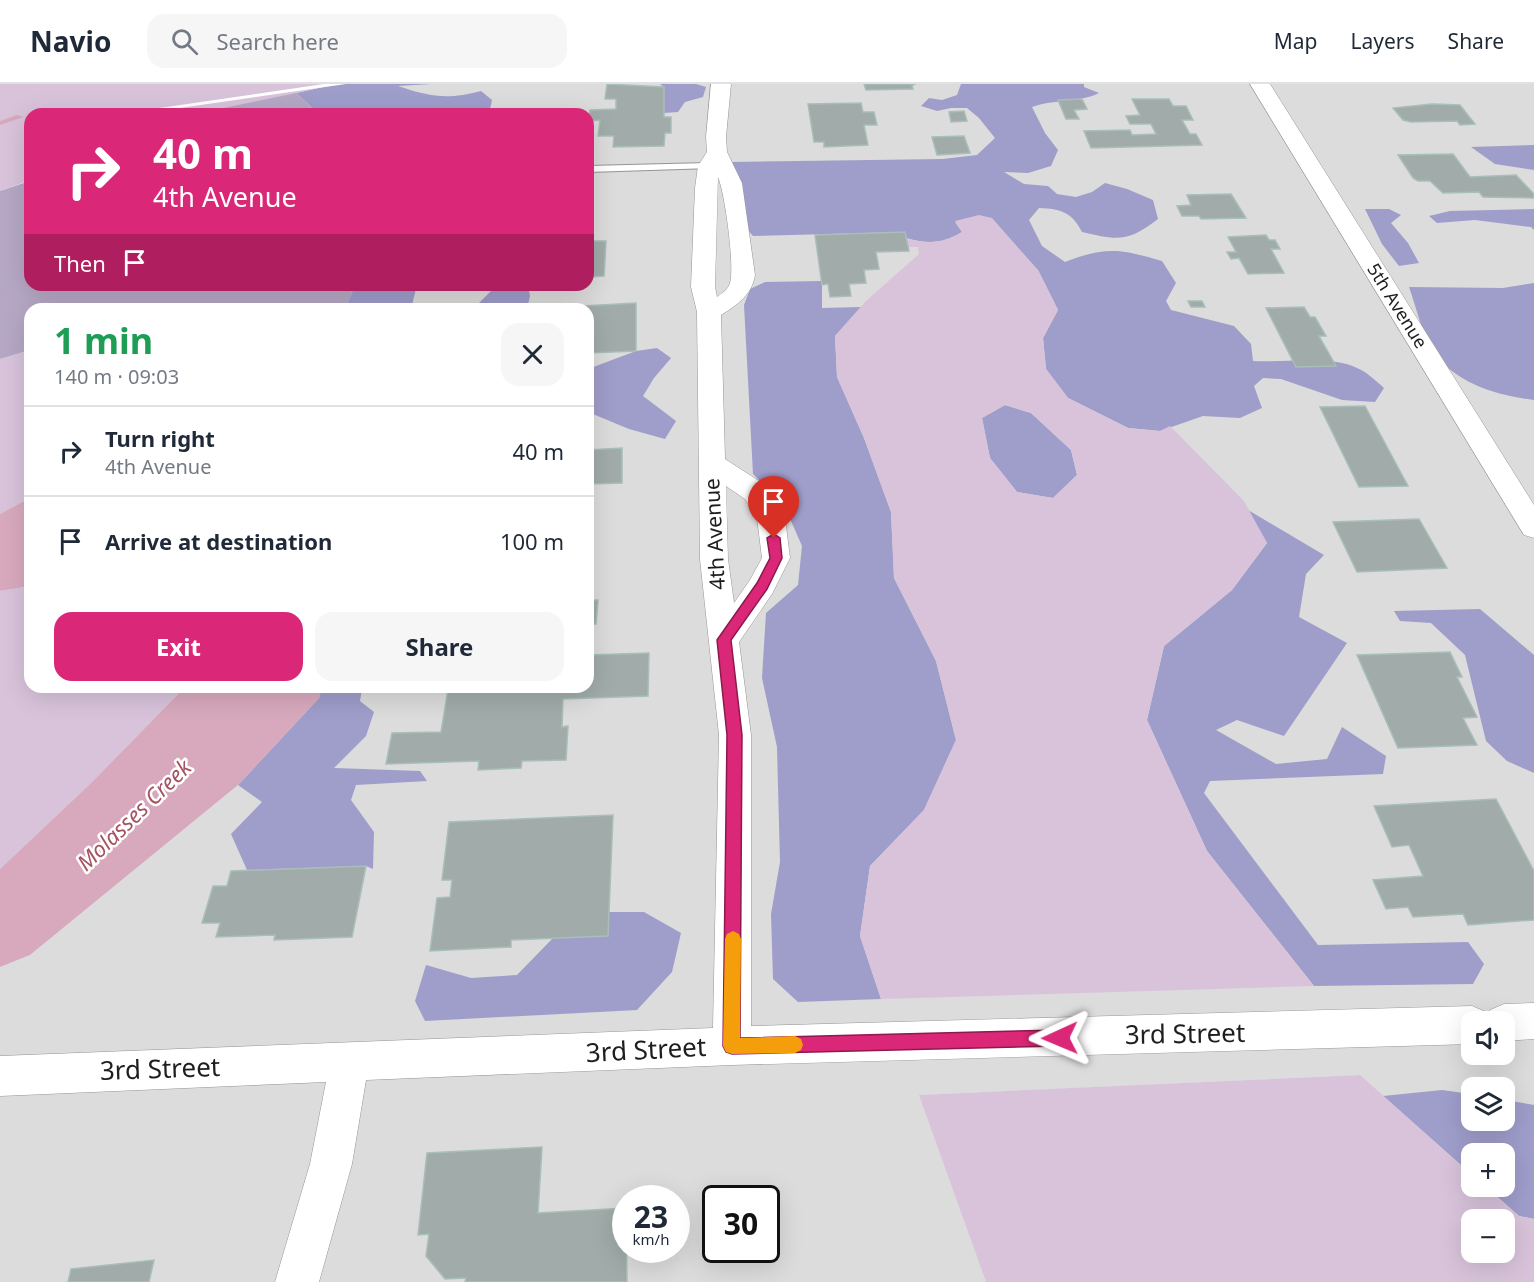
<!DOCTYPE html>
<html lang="en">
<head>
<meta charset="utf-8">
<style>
  body { margin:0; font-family:"Noto Sans",sans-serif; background:#f6f6f7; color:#1f2937; height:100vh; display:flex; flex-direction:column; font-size:22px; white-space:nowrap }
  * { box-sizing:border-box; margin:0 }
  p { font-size:20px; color:#747a83 }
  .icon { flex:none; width:33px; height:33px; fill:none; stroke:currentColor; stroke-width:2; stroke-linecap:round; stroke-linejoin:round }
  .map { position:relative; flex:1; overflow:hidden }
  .details { position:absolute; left:24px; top:219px; width:570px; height:390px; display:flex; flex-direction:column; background:#fff; border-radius:18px; box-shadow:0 6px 24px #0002 }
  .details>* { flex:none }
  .top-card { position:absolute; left:24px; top:24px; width:570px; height:183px; border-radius:18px; box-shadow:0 6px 24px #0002; background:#db2777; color:#fff; overflow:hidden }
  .controls { position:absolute; left:1461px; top:927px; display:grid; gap:12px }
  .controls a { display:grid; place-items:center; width:54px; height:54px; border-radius:12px; background:#fff; box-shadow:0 6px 24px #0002; font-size:30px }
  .speed { position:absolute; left:612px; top:1101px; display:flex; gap:12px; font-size:30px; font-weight:700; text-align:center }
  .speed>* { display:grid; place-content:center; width:78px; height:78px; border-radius:50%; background:#fff; box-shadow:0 6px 24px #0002; line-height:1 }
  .speed small { font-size:15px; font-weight:400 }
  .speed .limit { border:3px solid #111; border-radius:9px; background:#fff; color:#111 }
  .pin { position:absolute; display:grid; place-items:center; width:51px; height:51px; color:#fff; margin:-62px -26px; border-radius:50% 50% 50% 0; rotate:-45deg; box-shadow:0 0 6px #0007 }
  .pin .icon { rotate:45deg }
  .me { position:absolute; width:66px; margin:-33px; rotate:269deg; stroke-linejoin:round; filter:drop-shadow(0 0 4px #0008) }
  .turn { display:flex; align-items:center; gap:21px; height:126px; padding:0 30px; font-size:27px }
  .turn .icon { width:78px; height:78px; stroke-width:2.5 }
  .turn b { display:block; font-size:42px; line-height:51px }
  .then { display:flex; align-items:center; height:57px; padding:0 30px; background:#0003; gap:12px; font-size:22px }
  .round { display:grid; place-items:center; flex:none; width:63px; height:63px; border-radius:18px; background:#f6f6f7 }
  .headline { display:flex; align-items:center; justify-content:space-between; height:102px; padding:0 30px }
  h1 { font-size:36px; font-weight:700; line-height:45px; color:#1e9e55 }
  .primary-button { display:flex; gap:12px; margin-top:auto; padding:12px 30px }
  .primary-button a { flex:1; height:69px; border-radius:18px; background:#db2777; color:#fff; font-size:24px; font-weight:700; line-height:69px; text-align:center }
  .primary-button a+a { background:#f6f6f7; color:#1f2937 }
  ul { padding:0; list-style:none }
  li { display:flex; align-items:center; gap:18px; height:90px; padding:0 30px; border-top:2px solid #e0e1e3 }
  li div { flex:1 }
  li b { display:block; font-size:22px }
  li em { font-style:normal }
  header { display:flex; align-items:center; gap:36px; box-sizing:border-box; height:84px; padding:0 30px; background:#fff; border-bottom:2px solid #e0e1e3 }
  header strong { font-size:28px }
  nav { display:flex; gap:33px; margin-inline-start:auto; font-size:21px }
  .search { width:420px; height:54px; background:#f6f6f7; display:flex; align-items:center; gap:15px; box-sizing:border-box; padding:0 21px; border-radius:18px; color:#747a83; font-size:22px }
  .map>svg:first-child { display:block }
</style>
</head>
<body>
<header>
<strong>Navio</strong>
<div class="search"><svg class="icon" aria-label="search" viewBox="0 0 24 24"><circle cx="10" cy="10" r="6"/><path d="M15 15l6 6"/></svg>Search here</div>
<nav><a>Map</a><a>Layers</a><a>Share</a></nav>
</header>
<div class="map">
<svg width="1534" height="1198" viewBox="0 0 1534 1198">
  <rect width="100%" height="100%" fill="#e5eeee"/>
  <path fill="#dbdcdb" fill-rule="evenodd" d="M336 0H1534V1135L1486 1103 1504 1102V1070H1472L1471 1090 1359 991 920 1011 986 1198H0V883L30 871 238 701 319 614 322 603H588V225H345L355 201H588V30H319L296 9ZM1472 938H1504V970H1472ZM1472 1004H1504V1036H1472ZM626 1114H676V1166H626ZM716 1114H766V1166H716Z"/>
  <g fill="#9f9dca">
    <path d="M336 0H432L398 2C431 13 447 16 481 7L492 16 489 30H319L296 9Z"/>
    <path d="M660 0H696L706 3 703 13 685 18 678 28 664 29V3Z"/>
    <path d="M961 0H1084V3L1099 9C1079 19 1054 15 1032 23L1045 49 1058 66 1051 82 1028 89 1004 88 1024 100 1048 102 1057 110 1076 113 1092 108 1105 99 1127 105 1153 116 1158 135C1127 159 1117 156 1082 148 1072 128 1061 125 1039 124L1029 136 1042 162 1065 178C1106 162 1121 165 1162 177L1176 199 1166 217 1171 226 1234 242 1251 260 1253 277C1284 279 1330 271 1357 284 1367 288 1376 297 1384 304L1375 318 1342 316 1281 295 1263 294 1254 302 1262 324 1240 334 1203 332 1160 347 1128 344 1068 314 1046 285 1043 254 1058 226 1038 186 955 138 962 148C942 160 928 160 906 154L905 148 753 152 741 138 731 78 943 75 977 71 995 54 979 34 967 24H951L937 27 921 22 929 14 942 16 957 11Z"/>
    <path d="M1534 61V86L1495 80 1471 63Z"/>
    <path d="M1365 125H1389L1401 131 1391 139 1408 159 1419 179 1399 182 1382 160Z"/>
    <path d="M1534 125V146L1531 143 1475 136 1437 139 1429 132 1450 127Z"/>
    <path d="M822 197V224L861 223 835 252 837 293 864 354 891 428 894 494 936 577 956 656 924 726 870 782 860 852 881 915 798 918 773 895 771 830 780 778 777 663 762 594 766 529 798 501 802 462 784 421 753 390 744 221 750 205 765 198Z"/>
    <path d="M1534 199V316C1495 311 1458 300 1433 268 1424 256 1415 219 1409 203L1503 204Z"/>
    <path d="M355 201H417L411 225H345Z"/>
    <path d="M511 201H528L530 212 527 225H476L477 221 493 205Z"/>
    <path d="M657 264 671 274 654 294 643 312 676 337 665 355 629 345 588 328V285L636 267Z"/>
    <path d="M1005 321 1031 329 1071 366 1077 391 1053 414 1017 408 990 374 982 334Z"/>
    <path d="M1248 426 1324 471 1306 490 1299 533 1347 559 1284 652 1237 636 1216 646 1276 680 1327 675 1342 643 1386 672 1383 690 1210 697 1204 709 1318 861 1468 858 1484 880 1473 900 1314 902 1207 767 1147 636 1164 562 1232 506 1267 459Z"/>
    <path d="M1480 525 1534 571V689L1507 677 1486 657 1465 571 1431 539 1400 537 1394 527Z"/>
    <path d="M322 603H365L362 605 360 617 374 628 366 652 334 684 420 687 427 697 356 701 351 716 374 748 373 785 366 782 247 786 231 750 262 718 238 701 319 614Z"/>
    <path d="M609 828H644L681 849 672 888 637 926 425 937 415 917 426 881 471 894 517 891 553 854 608 852Z"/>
    <path d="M1442 1006 1471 1010 1472 1036H1504L1505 1016 1534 1021V1135L1519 1132 1486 1103 1504 1102V1070H1472L1471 1090 1383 1012Z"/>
  </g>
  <g fill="#d8c3db" fill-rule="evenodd">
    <path d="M0 0H336L206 30H30V96L0 107Z"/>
    <path d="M979 131 992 134 1038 186 1058 226 1043 254 1046 285 1068 314 1128 344 1160 347 1170 342 1244 417 1267 459 1232 506 1164 562 1147 636 1207 767 1314 902 881 915 860 852 870 782 924 726 956 656 936 577 894 494 891 428 864 354 837 293 835 252 866 217 919 170 918 163H908L906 154C928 160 942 160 962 148L955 137ZM1005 321 1031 329 1071 366 1077 391 1053 414 1017 408 990 374 982 334Z"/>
    <path d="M30 266V418H22L0 430V275Z"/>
    <path d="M30 502V603H185L92 698 0 785V507Z"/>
    <path d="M1360 991 1471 1090 1472 1102 1486 1103 1519 1132 1534 1135V1198H986L919 1011ZM1472 1136H1504V1168H1472Z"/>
  </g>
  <g fill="#b6a8c5">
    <path d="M296 9 319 30H206L210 27Z"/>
    <path d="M30 97V201H355L345 225H30V266L0 275V107Z"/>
  </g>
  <g fill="#d8a9bd">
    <path d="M22 418H30V502L0 507V430Z"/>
    <path d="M185 603H322L319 614 238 701 30 871 0 883V785L92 698Z"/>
  </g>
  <path fill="#fff" d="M324 0H346L139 30H118Z"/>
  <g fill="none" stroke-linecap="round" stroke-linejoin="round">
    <path fill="#d8a9bd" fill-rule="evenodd" d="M17 31 24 33 0 41V37Z"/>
  </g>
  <g fill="#a1acaa" stroke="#a8beb9" stroke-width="1.5">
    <path d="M607 0 664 3V33H671V49H665L664 62 613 63 614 52H598L600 36 589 37 590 26 616 25V15H605Z"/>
    <path d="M864 0H915L912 2 913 5 866 6Z"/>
    <path d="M1082 15 1087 25 1074 26 1079 35H1066L1058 16Z"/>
    <path d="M1132 15H1169L1173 22H1186L1193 36H1182L1190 50H1196L1202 61 1091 64 1084 47 1130 46 1132 51 1156 50 1151 40H1130L1126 32 1140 31Z"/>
    <path d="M861 19 863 28H874L877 41H864L868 61 824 63V58H814L808 20Z"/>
    <path d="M1432 20 1460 21 1475 40 1460 41 1457 37 1411 38 1403 36 1393 24Z"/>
    <path d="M964 27 967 37 951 38 949 28Z"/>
    <path d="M964 52 970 69 937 71 932 53Z"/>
    <path d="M1453 70 1470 93 1516 91 1534 110V114L1483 113 1479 108 1443 109 1430 97H1418L1413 94 1398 71Z"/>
    <path d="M1231 110 1246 134 1201 135 1199 132H1182L1177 122 1191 121 1187 111Z"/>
    <path d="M905 148 909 167 876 168 879 185 864 186 866 199 849 200 851 212 830 213 828 200 822 201 815 151Z"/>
    <path d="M1266 151 1269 156H1275L1280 165H1271L1284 189 1248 190 1239 174 1231 175 1227 168H1236L1228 153Z"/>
    <path d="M588 157H606L604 192 588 193Z"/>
    <path d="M1188 217H1202L1205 223H1191Z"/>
    <path d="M636 219V267L588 269V225H527Z"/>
    <path d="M1304 223 1310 233H1315L1326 252H1319L1336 282 1296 283 1266 224Z"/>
    <path d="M1365 322 1408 402 1359 403 1320 323Z"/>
    <path d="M622 364V399L588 400V366Z"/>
    <path d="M1419 435 1447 484 1357 488 1333 438Z"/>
    <path d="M588 469H593L590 516H598L596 540H588Z"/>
    <path d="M1450 568 1462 593H1457L1477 633 1463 634 1477 661 1398 664 1357 571Z"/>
    <path d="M649 569 648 612 563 615 562 643 568 642 566 676 522 677 521 684 478 686 479 677 386 680 392 649 441 648 448 605 389 607 390 603H588V571Z"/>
    <path d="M1496 715 1534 787V836L1468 841 1463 830 1413 833 1408 823 1386 825 1373 796 1423 792 1409 761 1392 763 1374 722Z"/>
    <path d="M613 731 608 852 511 856V863L430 867 437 814 450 813 452 796H442L449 738Z"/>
    <path d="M366 782 352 853 274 856 275 851 216 853 220 839H202L213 802H227L231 787Z"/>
    <path d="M542 1063 538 1129 626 1124 627 1198H465L466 1194 445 1195 426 1172 429 1150 418 1151 427 1069Z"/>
    <path d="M154 1176 149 1198H68L71 1185Z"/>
  </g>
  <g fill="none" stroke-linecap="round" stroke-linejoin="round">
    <defs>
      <path id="service" d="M708 79 712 80V84L588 88V82Z"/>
      <g id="minor">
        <path d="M711 0H731L726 53 727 68 742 99 755 191C752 211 737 221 721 231L725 375 765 401 785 434 790 474 772 510 739 558 751 651V942L1472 922 1486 928 1488 932 1490 926 1504 920 1534 919V955L1504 957V938H1472V960L732 981 366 996 352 1080 319 1198H275L310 1080 326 998 0 1012V972L713 944 719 651 700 475 697 228 691 203 695 104 698 82 707 68 706 53ZM718 93C725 109 735 183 730 199 728 206 722 209 717 213L715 203ZM726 402 745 415 757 434 762 474 750 496 734 519 728 475Z"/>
        <path d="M1250 0H1270L1534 421V454L1524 451Z"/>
      </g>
    </defs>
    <use href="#service" stroke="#959595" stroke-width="2"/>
    <use href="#minor" stroke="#959595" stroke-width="1"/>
    <use href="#service" fill="#fff" fill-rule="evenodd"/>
    <use href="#minor" fill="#fff" fill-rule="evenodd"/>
  </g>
  <path fill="#db2777" stroke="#8e194d" stroke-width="1.5" d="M774 450 780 454 782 474 767 505 731 556 742 651 740 954 1060 946 1066 948 1069 954 1066 959 1060 962 732 970 726 968 723 962 727 651 717 556 757 499 770 474 767 454Z"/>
  <path fill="#f59e0b" d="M733 847 739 850 741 855 740 954 795 952 801 955 803 961 801 966 795 969 732 970 726 968 723 962 725 855 727 850Z"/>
  <g text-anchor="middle" stroke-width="5" stroke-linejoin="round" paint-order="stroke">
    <g font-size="18" fill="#1e1e1e" stroke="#fff">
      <text transform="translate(1397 222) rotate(58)" y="6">5th Avenue</text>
    </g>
    <g font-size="21" fill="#1e1e1e" stroke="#fff">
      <text transform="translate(715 450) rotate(-93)" y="7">4th Avenue</text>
    </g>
    <g font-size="22" font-style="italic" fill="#a55360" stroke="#fff">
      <text transform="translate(134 731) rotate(-44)" y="8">Molasses Creek</text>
    </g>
    <g font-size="26" fill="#1e1e1e" stroke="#fff">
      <text transform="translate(1185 950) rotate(-1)" y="9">3rd Street</text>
      <text transform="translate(646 966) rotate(-3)" y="9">3rd Street</text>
      <text transform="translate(160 985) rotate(-2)" y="9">3rd Street</text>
    </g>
  </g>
</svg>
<div class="controls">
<a><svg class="icon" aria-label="sound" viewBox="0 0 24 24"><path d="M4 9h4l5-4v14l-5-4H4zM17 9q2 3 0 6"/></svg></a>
<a><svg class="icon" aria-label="layers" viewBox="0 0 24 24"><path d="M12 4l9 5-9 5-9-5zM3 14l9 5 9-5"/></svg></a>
<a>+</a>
<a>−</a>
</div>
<div class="speed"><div>23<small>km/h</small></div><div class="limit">30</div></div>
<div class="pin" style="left:774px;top:454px;background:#d93025"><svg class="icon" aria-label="arrive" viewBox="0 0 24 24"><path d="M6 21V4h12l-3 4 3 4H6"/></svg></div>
<svg class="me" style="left:1060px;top:954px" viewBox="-20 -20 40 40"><path d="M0-17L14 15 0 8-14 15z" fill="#db2777" stroke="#fff" stroke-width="4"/></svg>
<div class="top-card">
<div class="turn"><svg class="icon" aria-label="right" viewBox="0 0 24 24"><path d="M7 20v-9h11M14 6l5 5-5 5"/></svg><div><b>40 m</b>4th Avenue</div></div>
<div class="then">Then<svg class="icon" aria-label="arrive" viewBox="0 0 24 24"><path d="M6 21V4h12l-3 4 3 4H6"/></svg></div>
</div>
<section class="details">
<div class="headline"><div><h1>1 min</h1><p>140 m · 09:03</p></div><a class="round"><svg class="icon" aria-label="close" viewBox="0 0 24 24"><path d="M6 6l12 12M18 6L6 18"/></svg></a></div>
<ul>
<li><svg class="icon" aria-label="right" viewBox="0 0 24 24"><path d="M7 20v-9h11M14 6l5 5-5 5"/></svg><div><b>Turn right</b><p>4th Avenue</p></div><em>40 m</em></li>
<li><svg class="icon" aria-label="arrive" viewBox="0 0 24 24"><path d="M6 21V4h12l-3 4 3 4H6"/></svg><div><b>Arrive at destination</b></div><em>100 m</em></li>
</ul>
<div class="primary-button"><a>Exit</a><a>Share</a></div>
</section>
</div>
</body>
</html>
